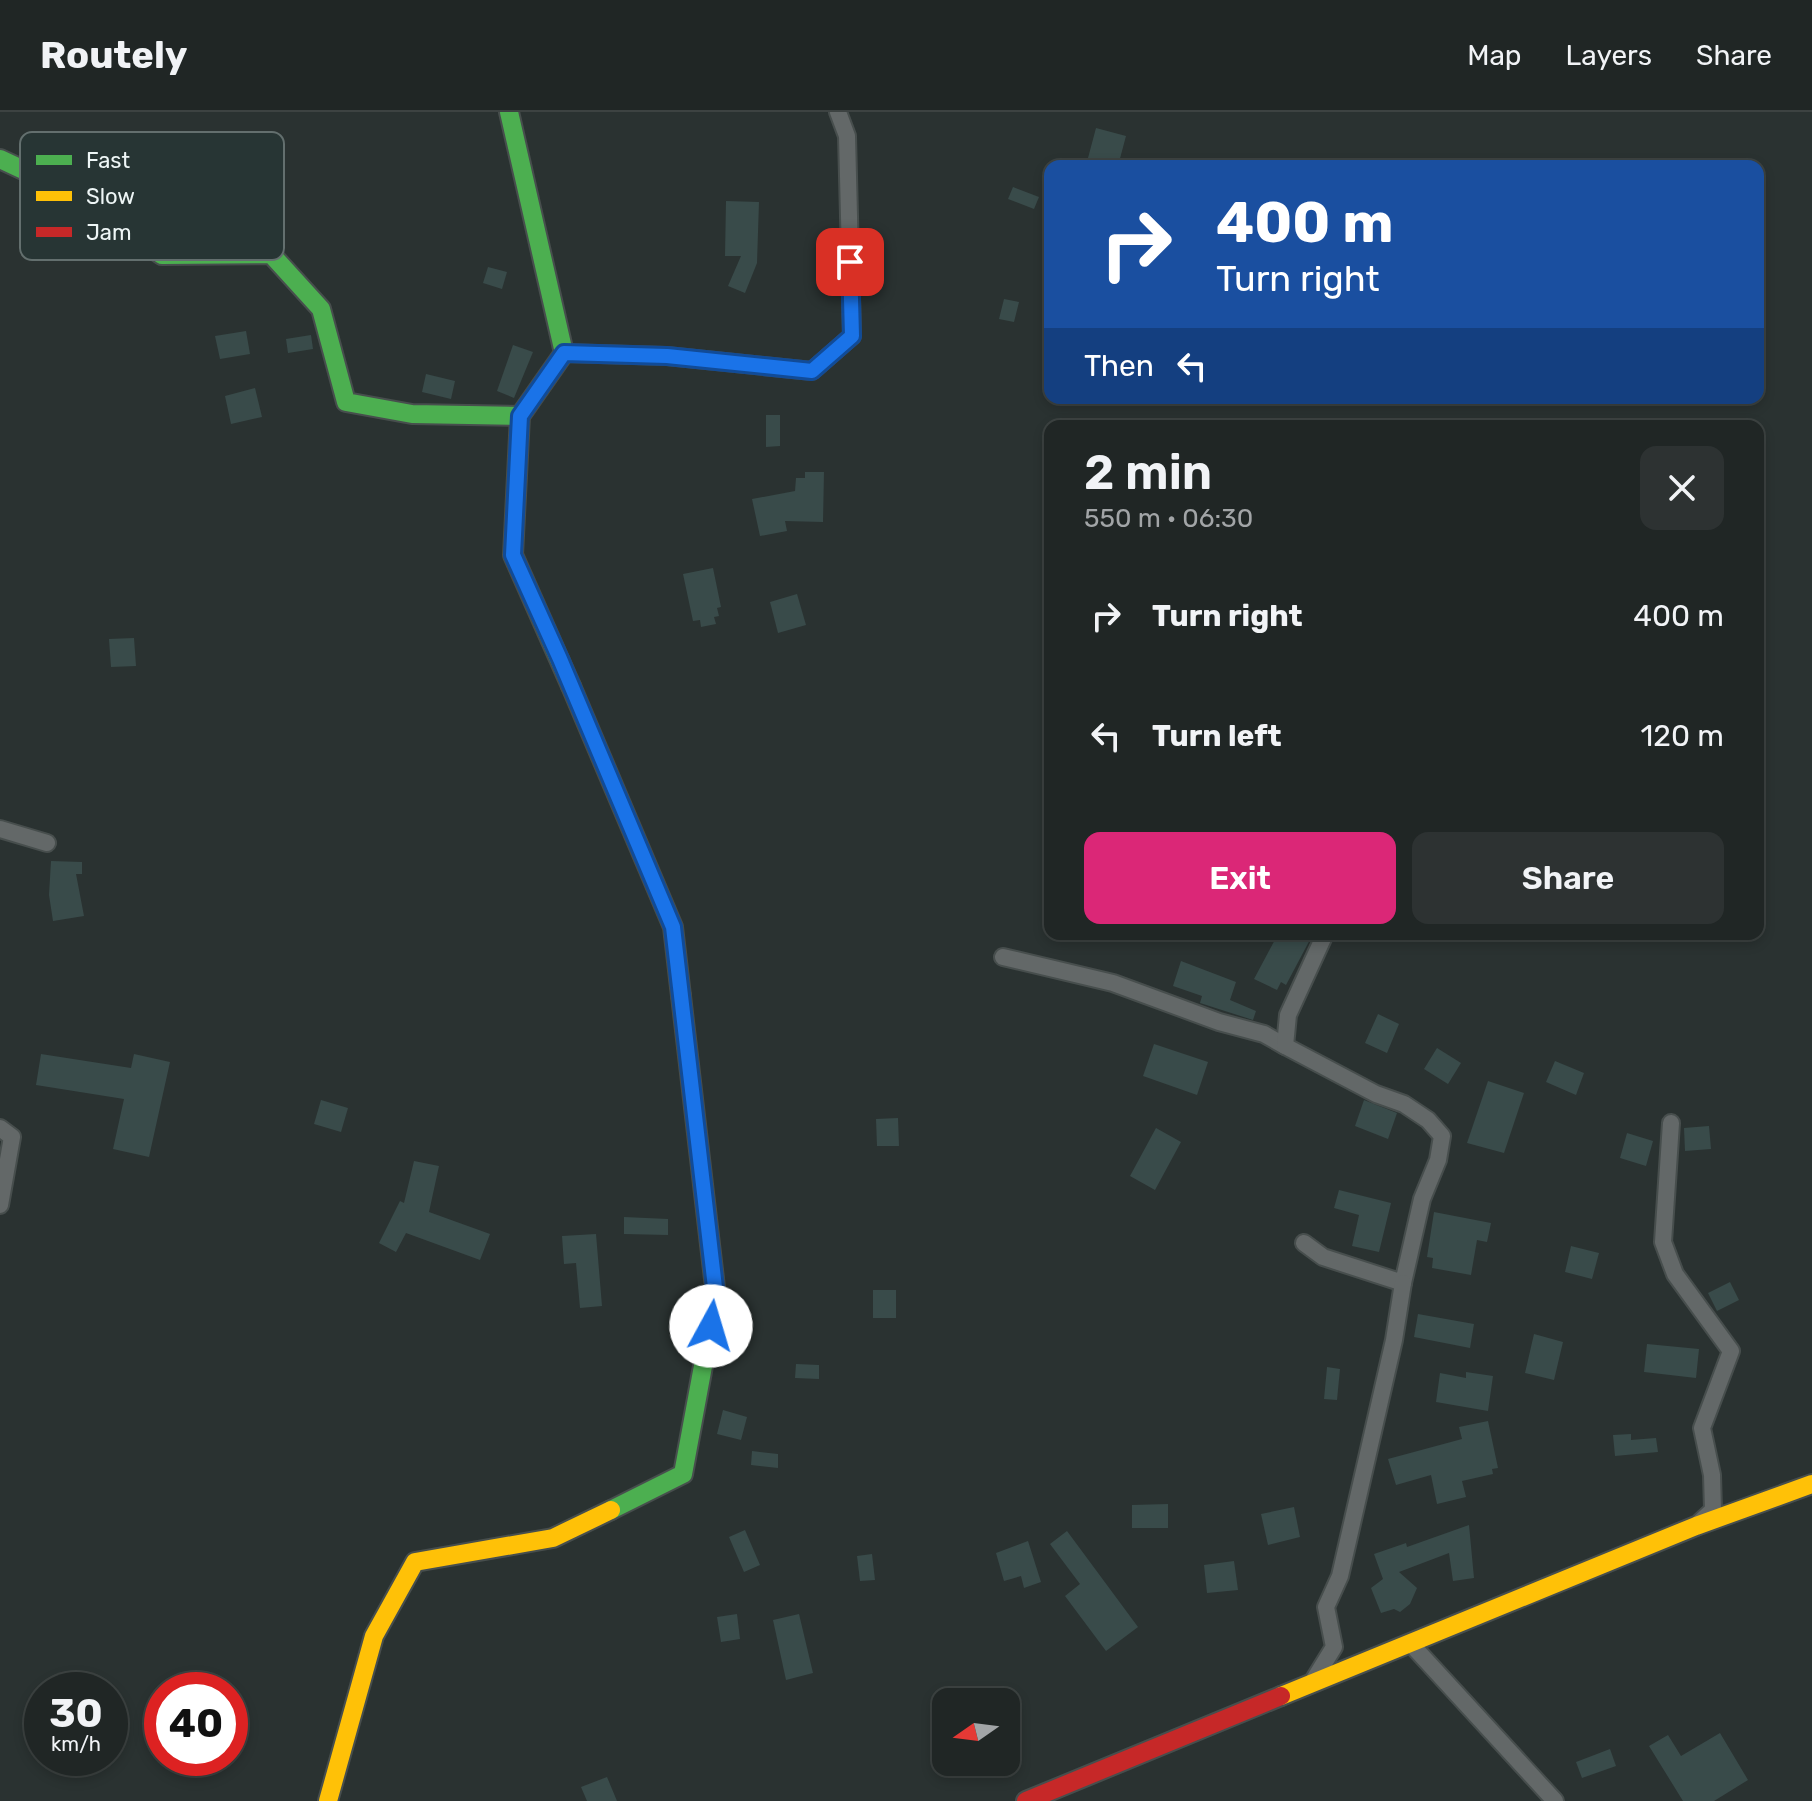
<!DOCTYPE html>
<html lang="en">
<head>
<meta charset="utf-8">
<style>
  body { margin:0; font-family:Rubik,sans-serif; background:#2d3232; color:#f1f3f6; height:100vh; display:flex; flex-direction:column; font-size:30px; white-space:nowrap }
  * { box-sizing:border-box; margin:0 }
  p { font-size:26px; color:#a2a5a7 }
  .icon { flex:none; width:44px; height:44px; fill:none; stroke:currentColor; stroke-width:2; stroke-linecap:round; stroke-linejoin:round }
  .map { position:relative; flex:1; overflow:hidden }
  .panel { position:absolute; left:1044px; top:308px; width:720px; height:520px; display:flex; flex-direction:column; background:#202625; border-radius:16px; box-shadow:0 4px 12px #0003,0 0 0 2px #3d4342 }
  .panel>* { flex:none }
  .hud { position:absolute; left:1044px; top:48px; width:720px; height:244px; border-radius:16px; box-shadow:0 4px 12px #0003,0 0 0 2px #3d4342; background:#1a4fa0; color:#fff; overflow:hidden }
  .needle { width:52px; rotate:256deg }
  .buttons { position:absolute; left:932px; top:1576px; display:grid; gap:16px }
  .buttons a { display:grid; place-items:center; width:88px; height:88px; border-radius:16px; background:#202625; box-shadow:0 4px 12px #0003,0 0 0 2px #3d4342; font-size:40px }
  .speed { position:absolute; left:24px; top:1560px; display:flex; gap:16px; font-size:40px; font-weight:700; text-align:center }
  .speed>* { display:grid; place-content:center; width:104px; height:104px; border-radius:50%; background:#202625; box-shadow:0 4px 12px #0003,0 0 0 2px #3d4342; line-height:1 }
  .speed small { font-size:20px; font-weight:400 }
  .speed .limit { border:12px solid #d22; background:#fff; color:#111 }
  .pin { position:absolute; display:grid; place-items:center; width:68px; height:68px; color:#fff; margin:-34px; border-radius:16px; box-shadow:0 4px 12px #0006 }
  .me { position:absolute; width:88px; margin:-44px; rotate:6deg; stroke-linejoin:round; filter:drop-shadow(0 0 6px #0008) }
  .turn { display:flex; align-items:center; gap:28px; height:168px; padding:0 40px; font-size:36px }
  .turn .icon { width:104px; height:104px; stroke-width:2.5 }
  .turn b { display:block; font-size:56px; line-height:68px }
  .then { display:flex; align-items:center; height:76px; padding:0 40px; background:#0003; gap:16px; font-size:30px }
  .round { display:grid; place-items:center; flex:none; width:84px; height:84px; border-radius:16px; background:#2d3232 }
  .headline { display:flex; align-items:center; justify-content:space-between; height:136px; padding:0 40px }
  h1 { font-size:48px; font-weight:600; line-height:60px }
  .primary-button { display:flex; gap:16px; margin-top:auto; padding:16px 40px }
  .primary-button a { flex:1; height:92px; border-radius:16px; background:#db2777; color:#fff; font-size:32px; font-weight:600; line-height:92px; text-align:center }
  .primary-button a+a { background:#2d3232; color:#f1f3f6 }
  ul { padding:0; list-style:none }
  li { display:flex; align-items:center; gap:24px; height:120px; padding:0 40px }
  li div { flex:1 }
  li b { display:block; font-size:30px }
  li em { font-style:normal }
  header { display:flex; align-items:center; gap:48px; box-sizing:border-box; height:112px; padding:0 40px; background:#202625; border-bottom:2px solid #3d4342 }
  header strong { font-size:38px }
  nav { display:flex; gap:44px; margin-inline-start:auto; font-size:28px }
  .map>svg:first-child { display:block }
</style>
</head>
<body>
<header>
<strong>Routely</strong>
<nav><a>Map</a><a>Layers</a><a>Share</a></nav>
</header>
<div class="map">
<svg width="1812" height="1689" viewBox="0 0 1812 1689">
  <rect width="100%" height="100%" fill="#2a3231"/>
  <g fill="#394b4a">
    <path d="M1096 16 1126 24 1118 54 1088 46Z"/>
    <path d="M1013 75 1039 85 1034 97 1008 87Z"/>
    <path d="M726 89 759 90 757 151 745 181 728 174 741 144H725Z"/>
    <path d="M488 155 507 160 502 177 483 171Z"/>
    <path d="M1004 187 1019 190 1014 210 999 207Z"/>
    <path d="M246 219 250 242 220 247 215 224Z"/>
    <path d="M311 223 313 237 288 241 286 227Z"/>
    <path d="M513 233 533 240 514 286 497 279Z"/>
    <path d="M426 262 455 269 451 287 422 280Z"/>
    <path d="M255 276 262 305 231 312 225 284Z"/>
    <path d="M766 303H780V334L766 335Z"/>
    <path d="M805 360H824L823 410 785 409 787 419 760 424 752 387 795 379 796 366H805Z"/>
    <path d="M713 456 721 495 717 496 719 504 714 505 716 512 701 515 700 508 693 509 683 462Z"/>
    <path d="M797 482 806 513 778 521 770 490Z"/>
    <path d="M134 526 136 554 111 555 109 527Z"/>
    <path d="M51 749 82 750V762H76L84 804 53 809 49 783Z"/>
    <path d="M1278 822H1313L1286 873 1281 870 1277 878 1254 867Z"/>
    <path d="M1181 849 1236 870 1230 888 1256 899 1253 908 1200 891 1202 884 1173 874Z"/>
    <path d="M1378 902 1399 912 1387 941 1365 931Z"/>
    <path d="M1154 932 1208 950 1197 983 1143 964Z"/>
    <path d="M1437 936 1461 951 1448 972 1424 957Z"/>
    <path d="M41 942 131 956 134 942 170 950 149 1045 113 1037 124 987 36 973Z"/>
    <path d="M1555 949 1584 961 1576 983 1546 970Z"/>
    <path d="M1488 969 1524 981 1504 1041 1467 1031Z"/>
    <path d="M321 988 348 996 341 1020 314 1012Z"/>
    <path d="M1364 988 1397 1001 1388 1027 1355 1014Z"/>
    <path d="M898 1006 899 1034H877L876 1007Z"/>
    <path d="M1709 1014 1711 1037 1685 1039 1684 1016Z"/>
    <path d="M1156 1016 1181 1030 1155 1078 1130 1064Z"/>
    <path d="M1627 1021 1653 1029 1646 1054 1620 1046Z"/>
    <path d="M414 1049 439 1054 429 1100 490 1122 480 1148 406 1121 396 1140 379 1131 400 1089 404 1091Z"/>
    <path d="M1339 1078 1391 1091 1379 1140 1352 1134 1359 1103 1334 1096Z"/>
    <path d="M1434 1100 1491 1111 1487 1130 1477 1128 1471 1163 1432 1156 1433 1146 1427 1145Z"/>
    <path d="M624 1105 668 1107V1123L624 1122Z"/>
    <path d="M596 1122 602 1194 580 1196 576 1151 564 1152 562 1124Z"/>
    <path d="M1571 1134 1599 1141 1592 1167 1565 1160Z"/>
    <path d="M1730 1170 1739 1188 1717 1199 1708 1181Z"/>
    <rect x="873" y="1178" width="23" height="28"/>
    <path d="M1418 1202 1474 1212 1470 1236 1414 1225Z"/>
    <path d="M1534 1222 1563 1230 1554 1268 1525 1261Z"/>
    <path d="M1647 1232 1699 1237 1696 1266 1644 1260Z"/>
    <path d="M796 1252 819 1253V1267L795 1266Z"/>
    <path d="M1327 1255 1340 1257 1337 1288 1324 1287Z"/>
    <path d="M1466 1260 1493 1264 1488 1299 1436 1290 1440 1261 1466 1266Z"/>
    <path d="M723 1298 747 1305 741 1328 717 1322Z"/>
    <path d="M1488 1309 1498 1356 1492 1357 1493 1362 1462 1369 1466 1385 1437 1392 1431 1363 1396 1373 1388 1347 1462 1327 1459 1315Z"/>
    <path d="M1631 1322V1328L1656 1326 1658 1340 1615 1344 1613 1323Z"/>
    <path d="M752 1339 778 1342V1356L751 1353Z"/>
    <path d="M1168 1392V1416H1132V1393Z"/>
    <path d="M1294 1395 1300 1425 1268 1433 1261 1402Z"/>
    <path d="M1469 1413 1474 1466 1453 1469 1449 1441 1399 1460 1417 1476 1410 1492 1400 1500 1394 1497 1381 1501 1371 1476 1383 1467 1374 1442 1406 1431 1407 1435Z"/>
    <path d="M745 1418 760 1453 744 1460 729 1425Z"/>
    <path d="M1067 1419 1138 1515 1106 1539 1065 1484 1080 1472 1050 1432Z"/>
    <path d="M1028 1429 1041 1470 1024 1476 1021 1464 1004 1469 996 1441Z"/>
    <path d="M872 1442 875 1468 860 1469 857 1444Z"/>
    <path d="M1234 1449 1238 1478 1207 1481 1204 1453Z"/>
    <path d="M737 1502 740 1527 721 1530 717 1505Z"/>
    <path d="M799 1502 813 1561 786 1568 773 1508Z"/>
    <path d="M1720 1621 1748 1668 1714 1689H1683L1649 1634 1668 1623 1681 1644Z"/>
    <path d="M1610 1637 1616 1654 1582 1666 1576 1650Z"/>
    <path d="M607 1665 617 1689H587L581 1675Z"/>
  </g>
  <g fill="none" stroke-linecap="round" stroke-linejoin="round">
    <defs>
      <g id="street">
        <path d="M564 241 667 244 812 259 852 224 847 24 838 0"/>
        <path d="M0 717 47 731"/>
        <path d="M1003 845 1113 871 1219 910 1264 922 1285 934"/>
        <path d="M1671 1011 1663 1130 1675 1162 1731 1239 1702 1316 1712 1363 1713 1398 1700 1410"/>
        <path d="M0 1016 12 1025 0 1093"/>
        <path d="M1304 1131 1323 1145 1403 1171 1422 1087 1438 1048 1442 1024 1428 1008 1404 992 1376 982 1285 934 1288 903 1325 822"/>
        <path d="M1411 1532 1555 1689"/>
        <path d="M1313 1569 1334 1535 1326 1495 1340 1464 1394 1228 1403 1171"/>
      </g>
      <g id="fast">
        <path d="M509 0 564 241 520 304 513 443 571 574"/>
        <path d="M0 47 62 76 162 143 271 142 321 197 346 290 412 302 520 304"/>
        <path d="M611 1398 683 1362 716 1184 681 884"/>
      </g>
      <g id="slow">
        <path d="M1281 1584 1696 1414 1812 1372"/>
        <path d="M328 1689 374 1524 415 1450 553 1426 611 1398"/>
      </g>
      <g id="jam">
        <path d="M571 574 673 815 681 884"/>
        <path d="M1026 1689 1281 1584"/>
      </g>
    </defs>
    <use href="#street" stroke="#474e4d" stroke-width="20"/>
    <use href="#fast" stroke="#474e4d" stroke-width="22"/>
    <use href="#slow" stroke="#474e4d" stroke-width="22"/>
    <use href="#jam" stroke="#474e4d" stroke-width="22"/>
    <use href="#street" stroke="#636868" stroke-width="16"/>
    <use href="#fast" stroke="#4caf50" stroke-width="18"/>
    <use href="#slow" stroke="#ffc107" stroke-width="18"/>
    <use href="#jam" stroke="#c62828" stroke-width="18"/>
  </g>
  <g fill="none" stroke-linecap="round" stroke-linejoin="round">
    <defs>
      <path id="route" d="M711 1214 716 1184 673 815 560 547 513 443 520 304 564 241 667 244 812 259 852 224 850 150"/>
    </defs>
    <use href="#route" stroke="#114b97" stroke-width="20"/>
    <use href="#route" stroke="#1a73e8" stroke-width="14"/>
  </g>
  <rect x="20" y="20" width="264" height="128" rx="12" fill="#273534" stroke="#636f6e" stroke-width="2"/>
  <rect x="36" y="43" width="36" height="10" fill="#4caf50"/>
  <rect x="36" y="79" width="36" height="10" fill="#ffc107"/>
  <rect x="36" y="115" width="36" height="10" fill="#c62828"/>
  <g font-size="22" fill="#eef6f6">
    <text x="86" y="56">Fast</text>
    <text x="86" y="92">Slow</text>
    <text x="86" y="128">Jam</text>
  </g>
</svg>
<div class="buttons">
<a><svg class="needle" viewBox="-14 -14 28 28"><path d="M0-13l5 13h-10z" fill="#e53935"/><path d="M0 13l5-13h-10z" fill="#a2a5a7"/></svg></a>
</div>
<div class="speed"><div>30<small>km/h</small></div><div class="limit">40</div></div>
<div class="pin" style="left:850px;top:150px;background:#d93025"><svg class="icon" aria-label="arrive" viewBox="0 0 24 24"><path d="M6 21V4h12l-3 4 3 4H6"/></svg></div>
<svg class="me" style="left:711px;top:1214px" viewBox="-20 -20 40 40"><circle r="19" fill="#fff"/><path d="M0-13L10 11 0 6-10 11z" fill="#1a73e8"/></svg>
<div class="hud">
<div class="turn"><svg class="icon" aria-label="right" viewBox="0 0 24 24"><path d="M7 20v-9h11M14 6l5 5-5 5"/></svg><div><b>400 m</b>Turn right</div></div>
<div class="then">Then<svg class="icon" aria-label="left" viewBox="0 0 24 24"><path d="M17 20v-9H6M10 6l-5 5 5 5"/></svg></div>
</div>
<section class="panel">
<div class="headline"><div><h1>2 min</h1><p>550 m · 06:30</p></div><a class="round"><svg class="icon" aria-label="close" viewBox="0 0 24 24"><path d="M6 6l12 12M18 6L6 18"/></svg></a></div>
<ul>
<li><svg class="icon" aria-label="right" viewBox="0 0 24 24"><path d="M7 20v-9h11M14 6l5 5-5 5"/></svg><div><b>Turn right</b></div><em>400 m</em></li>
<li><svg class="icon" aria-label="left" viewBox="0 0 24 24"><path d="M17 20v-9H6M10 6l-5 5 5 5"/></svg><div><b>Turn left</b></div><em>120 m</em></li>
</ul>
<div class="primary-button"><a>Exit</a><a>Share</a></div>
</section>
</div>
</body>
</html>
